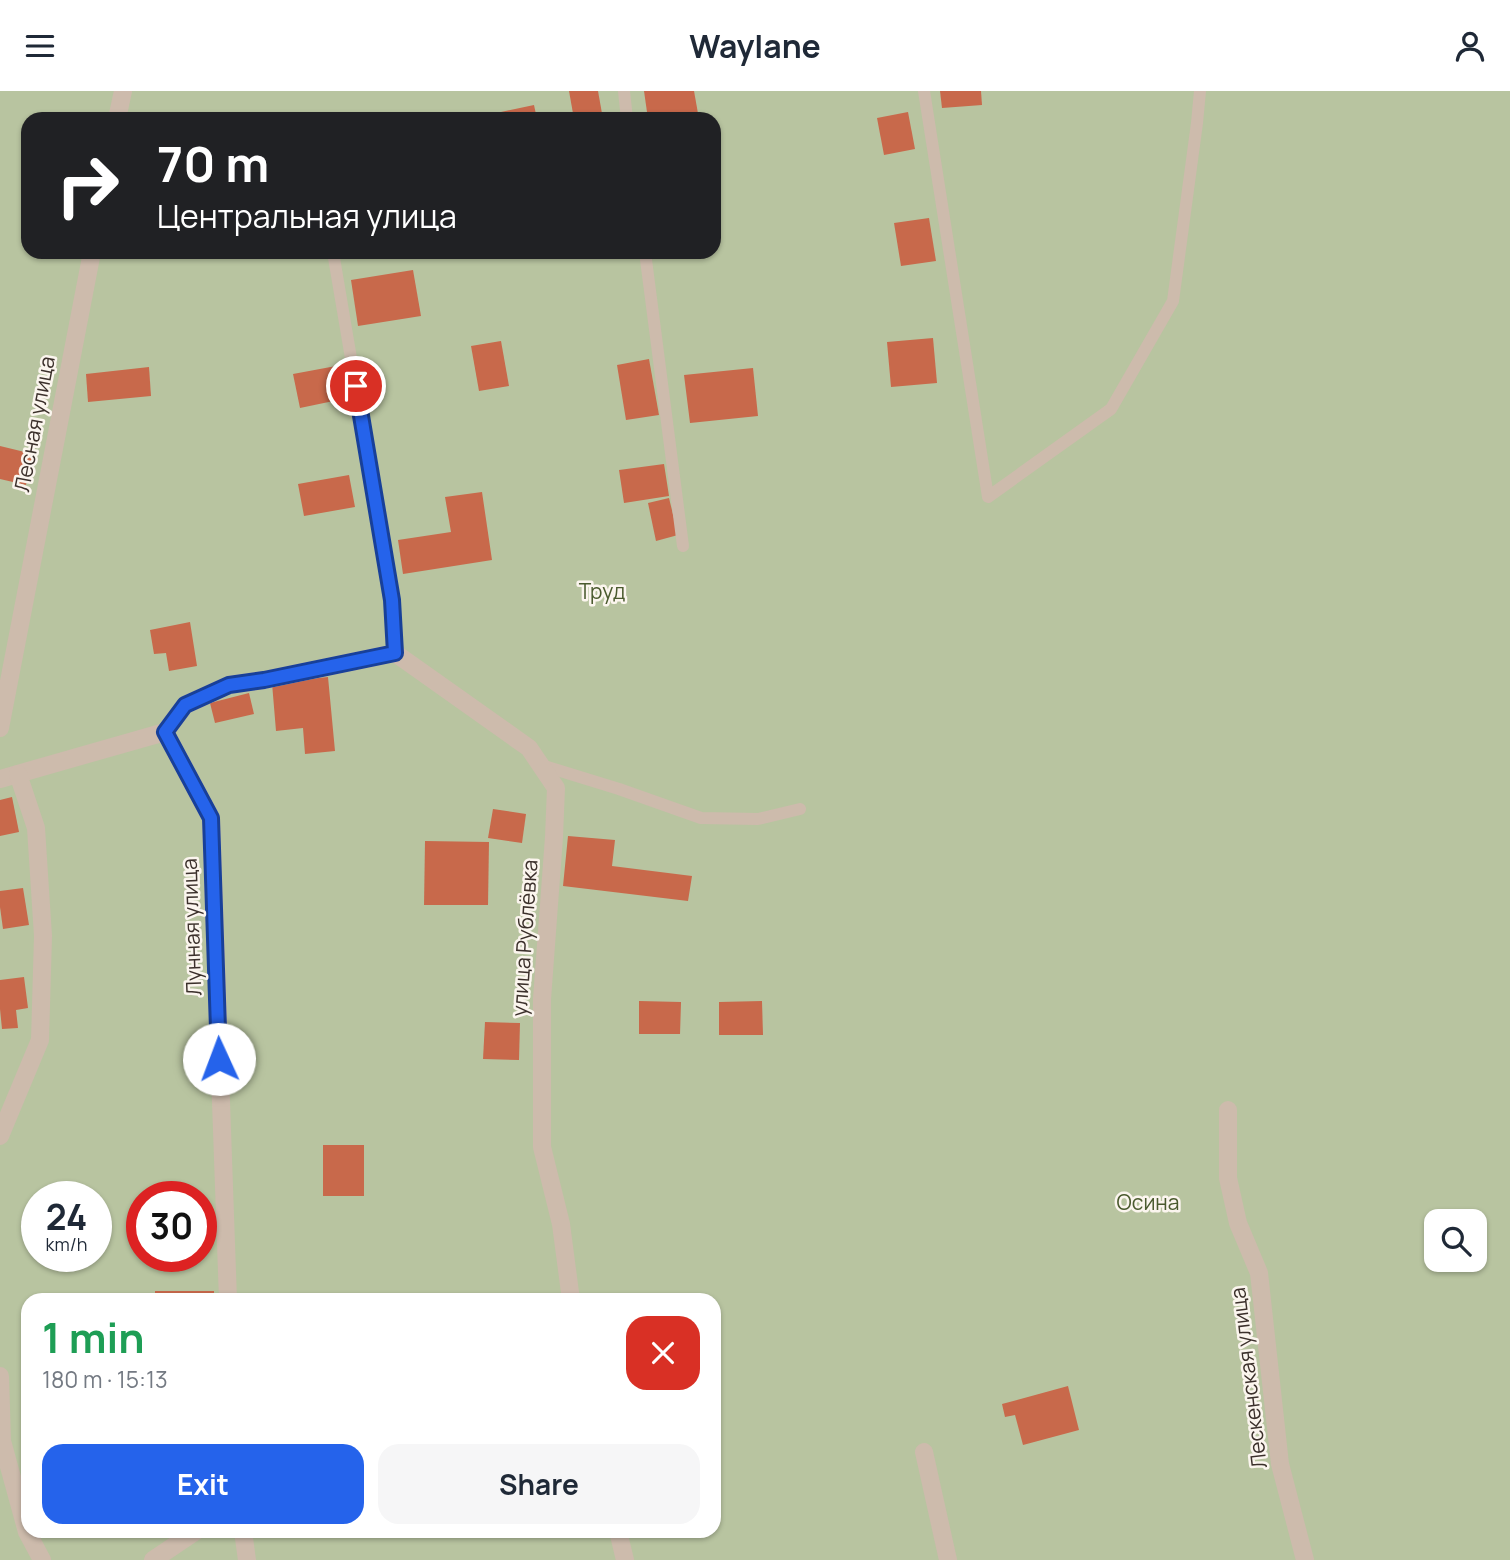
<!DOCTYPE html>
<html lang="en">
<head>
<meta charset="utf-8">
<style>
  body { margin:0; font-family:Manrope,sans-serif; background:#f6f6f7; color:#1f2937; height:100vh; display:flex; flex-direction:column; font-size:26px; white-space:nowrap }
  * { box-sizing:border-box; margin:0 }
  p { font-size:23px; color:#747a83 }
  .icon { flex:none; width:38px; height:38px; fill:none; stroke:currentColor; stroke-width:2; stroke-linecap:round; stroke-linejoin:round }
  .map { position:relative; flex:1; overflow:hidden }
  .details { position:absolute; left:21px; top:1202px; width:700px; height:245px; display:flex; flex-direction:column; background:#fff; border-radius:21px; box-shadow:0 2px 5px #0004 }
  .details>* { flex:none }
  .top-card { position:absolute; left:21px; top:21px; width:700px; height:147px; border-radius:21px; box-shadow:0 2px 5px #0004; background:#202124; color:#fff; overflow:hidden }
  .tools { position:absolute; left:1424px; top:1118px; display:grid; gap:14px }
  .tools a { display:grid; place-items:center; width:63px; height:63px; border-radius:14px; background:#fff; box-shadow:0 2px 5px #0004; font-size:35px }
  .speed { position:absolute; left:21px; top:1090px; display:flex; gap:14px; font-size:35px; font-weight:700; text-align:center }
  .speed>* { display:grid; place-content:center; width:91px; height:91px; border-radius:50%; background:#fff; box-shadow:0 2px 5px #0004; line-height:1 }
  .speed small { font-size:18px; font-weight:400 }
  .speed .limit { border:10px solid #d22; background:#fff; color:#111 }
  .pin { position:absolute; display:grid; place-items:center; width:60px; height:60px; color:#fff; margin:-30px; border:4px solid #fff; border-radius:50%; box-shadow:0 2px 7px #0007 }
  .me { position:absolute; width:77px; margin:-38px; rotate:358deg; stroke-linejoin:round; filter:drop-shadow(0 0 5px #0008) }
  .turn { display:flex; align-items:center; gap:24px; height:147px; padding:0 21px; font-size:32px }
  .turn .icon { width:91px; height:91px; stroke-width:2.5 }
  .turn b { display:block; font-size:49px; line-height:60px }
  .round { display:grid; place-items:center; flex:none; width:74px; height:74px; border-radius:21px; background:#f6f6f7 }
  .headline { display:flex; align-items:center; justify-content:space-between; height:119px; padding:0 21px }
  h1 { font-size:42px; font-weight:700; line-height:52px; color:#1e9e55 }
  .cta { display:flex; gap:14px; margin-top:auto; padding:14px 21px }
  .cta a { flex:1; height:80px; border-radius:21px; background:#2563eb; color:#fff; font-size:28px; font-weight:700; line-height:80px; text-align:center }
  .cta a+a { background:#f6f6f7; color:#1f2937 }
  header { display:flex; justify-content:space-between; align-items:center; height:91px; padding:0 21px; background:#fff; font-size:32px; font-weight:700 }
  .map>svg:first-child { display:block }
</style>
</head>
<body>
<header><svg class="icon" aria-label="menu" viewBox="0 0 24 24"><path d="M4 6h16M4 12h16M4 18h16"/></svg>Waylane<svg class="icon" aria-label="person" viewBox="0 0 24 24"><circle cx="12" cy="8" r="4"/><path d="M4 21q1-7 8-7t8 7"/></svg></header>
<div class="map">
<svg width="1510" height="1469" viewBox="0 0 1510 1469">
  <rect width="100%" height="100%" fill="#f4ebe1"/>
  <path fill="#b8c4a0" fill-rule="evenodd" d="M0 0H1510V1469H0ZM28 28H714V161H28ZM37 1106H96V1166H37ZM142 1106H201V1166H142ZM1437 1130H1475V1169H1437ZM28 1209H714V1440H28Z"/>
  <g fill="#c8694b">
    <path d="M569 0H598L603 28H574Z"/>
    <path d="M644 0H694L699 28H648Z"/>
    <path d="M940 0H981L982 14 942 17Z"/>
    <path d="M534 14 537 28H503L501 21Z"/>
    <path d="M908 21 915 58 884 64 877 27Z"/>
    <path d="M929 127 936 170 901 175 894 132Z"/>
    <path d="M246 161H287V163L247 167Z"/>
    <path d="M413 179 421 225 358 235 351 189Z"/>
    <path d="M933 247 937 292 891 296 887 251Z"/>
    <path d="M501 250 509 295 479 300 471 255Z"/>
    <path d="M649 268 659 324 626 329 617 274Z"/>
    <path d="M336 275 343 308 300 317 293 283Z"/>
    <path d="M149 276 151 305 88 311 86 283Z"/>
    <path d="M753 277 758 325 690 332 684 284Z"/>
    <path d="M0 355 33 363 26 394 0 388Z"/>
    <path d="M664 373 669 405 624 412 619 379Z"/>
    <path d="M349 384 355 416 304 425 298 393Z"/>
    <path d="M482 401 492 469 403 483 398 449 451 441 445 406Z"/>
    <path d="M669 407 678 444 656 450 648 412Z"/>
    <path d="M190 531 197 575 169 580 166 562 154 563 150 539Z"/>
    <path d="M328 586 335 660 305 663 303 637 276 640 272 592Z"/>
    <path d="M249 602 254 623 215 632 210 612Z"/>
    <path d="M12 706 19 741 0 745V709Z"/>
    <path d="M493 718 526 723 522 752 488 747Z"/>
    <path d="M568 745 615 749 612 775 692 785 688 810 563 795Z"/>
    <path d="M425 750 489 751 488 814H424Z"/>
    <path d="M23 797 29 834 3 838 0 816V800Z"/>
    <path d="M24 886 28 917 16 919 18 937 2 938 0 918V889Z"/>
    <path d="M639 910 681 911 680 943H639Z"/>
    <path d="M762 910 763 944H719V911Z"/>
    <path d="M485 931 520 932 519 969 483 968Z"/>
    <rect x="323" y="1054" width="41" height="51"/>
    <rect x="155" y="1200" width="59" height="9"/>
    <path d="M1068 1295 1079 1339 1023 1354 1015 1324 1005 1326 1002 1313Z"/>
  </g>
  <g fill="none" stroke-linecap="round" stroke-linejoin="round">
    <g stroke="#cdbbac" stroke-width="12">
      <path d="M624 0 627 28"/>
      <path d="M924 0 988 406 1111 318 1173 210 1197 32 1200 0"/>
      <path d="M333 161 392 509 395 562"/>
      <path d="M645 161 683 455"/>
      <path d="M541 674 619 698 701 727 758 728 800 718"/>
    </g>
    <g stroke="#cdbbac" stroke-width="18">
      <path d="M117 28 123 0"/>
      <path d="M0 637 92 161"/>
      <path d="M165 641 211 727 228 1209"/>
      <path d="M0 688 165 641 185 614 229 594 264 589 395 562 529 657 556 697 554 746 542 908V1056L561 1133 571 1209"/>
      <path d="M1228 1019V1087L1238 1132 1259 1182 1280 1373 1305 1469"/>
      <path d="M0 1045 40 949 43 845 36 737 18 683"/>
      <path d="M0 1285 2 1350 27 1441 42 1469"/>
      <path d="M924 1361 948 1469"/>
      <path d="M243 1440 247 1469"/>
      <path d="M618 1440 625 1469"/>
      <path d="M153 1469 196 1440"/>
    </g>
  </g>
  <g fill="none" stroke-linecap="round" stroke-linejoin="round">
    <defs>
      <path id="route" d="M219 968 211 727 165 641 185 614 229 594 264 589 395 562 392 509 356 295"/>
    </defs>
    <use href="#route" stroke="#184099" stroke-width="18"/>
    <use href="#route" stroke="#2563eb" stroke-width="12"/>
  </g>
  <g text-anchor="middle" stroke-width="5" stroke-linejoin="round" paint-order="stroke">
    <g font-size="21" fill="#3b302b" stroke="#fbf5ee">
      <text transform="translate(35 333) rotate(-79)" y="7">Лесная улица</text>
      <text transform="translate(192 836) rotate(-92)" y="7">Лунная улица</text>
      <text transform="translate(525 847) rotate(-86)" y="7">улица Рублёвка</text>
      <text transform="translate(1249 1287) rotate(-97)" y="7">Лескенская улица</text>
    </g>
    <g font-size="21" fill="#4a5a2e" stroke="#fbf5ee">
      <text x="602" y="508">Труд</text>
      <text x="1148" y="1119">Осина</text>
    </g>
  </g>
</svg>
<div class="tools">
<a><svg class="icon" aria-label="search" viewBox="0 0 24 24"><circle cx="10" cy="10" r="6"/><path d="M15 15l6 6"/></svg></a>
</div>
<div class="speed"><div>24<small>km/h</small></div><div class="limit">30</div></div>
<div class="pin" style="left:356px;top:295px;background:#d93025"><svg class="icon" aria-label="arrive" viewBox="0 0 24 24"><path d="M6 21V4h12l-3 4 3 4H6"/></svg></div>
<svg class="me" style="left:219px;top:968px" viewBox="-20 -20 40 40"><circle r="19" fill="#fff"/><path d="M0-13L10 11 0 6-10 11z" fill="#2563eb"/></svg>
<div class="top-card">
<div class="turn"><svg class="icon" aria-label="right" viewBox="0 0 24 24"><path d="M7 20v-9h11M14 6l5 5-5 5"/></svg><div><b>70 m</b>Центральная улица</div></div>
</div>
<section class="details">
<div class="headline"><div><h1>1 min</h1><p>180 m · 15:13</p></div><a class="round" style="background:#d93025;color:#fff"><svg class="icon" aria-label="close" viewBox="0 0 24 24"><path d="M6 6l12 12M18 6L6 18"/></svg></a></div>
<div class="cta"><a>Exit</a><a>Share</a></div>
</section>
</div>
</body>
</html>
